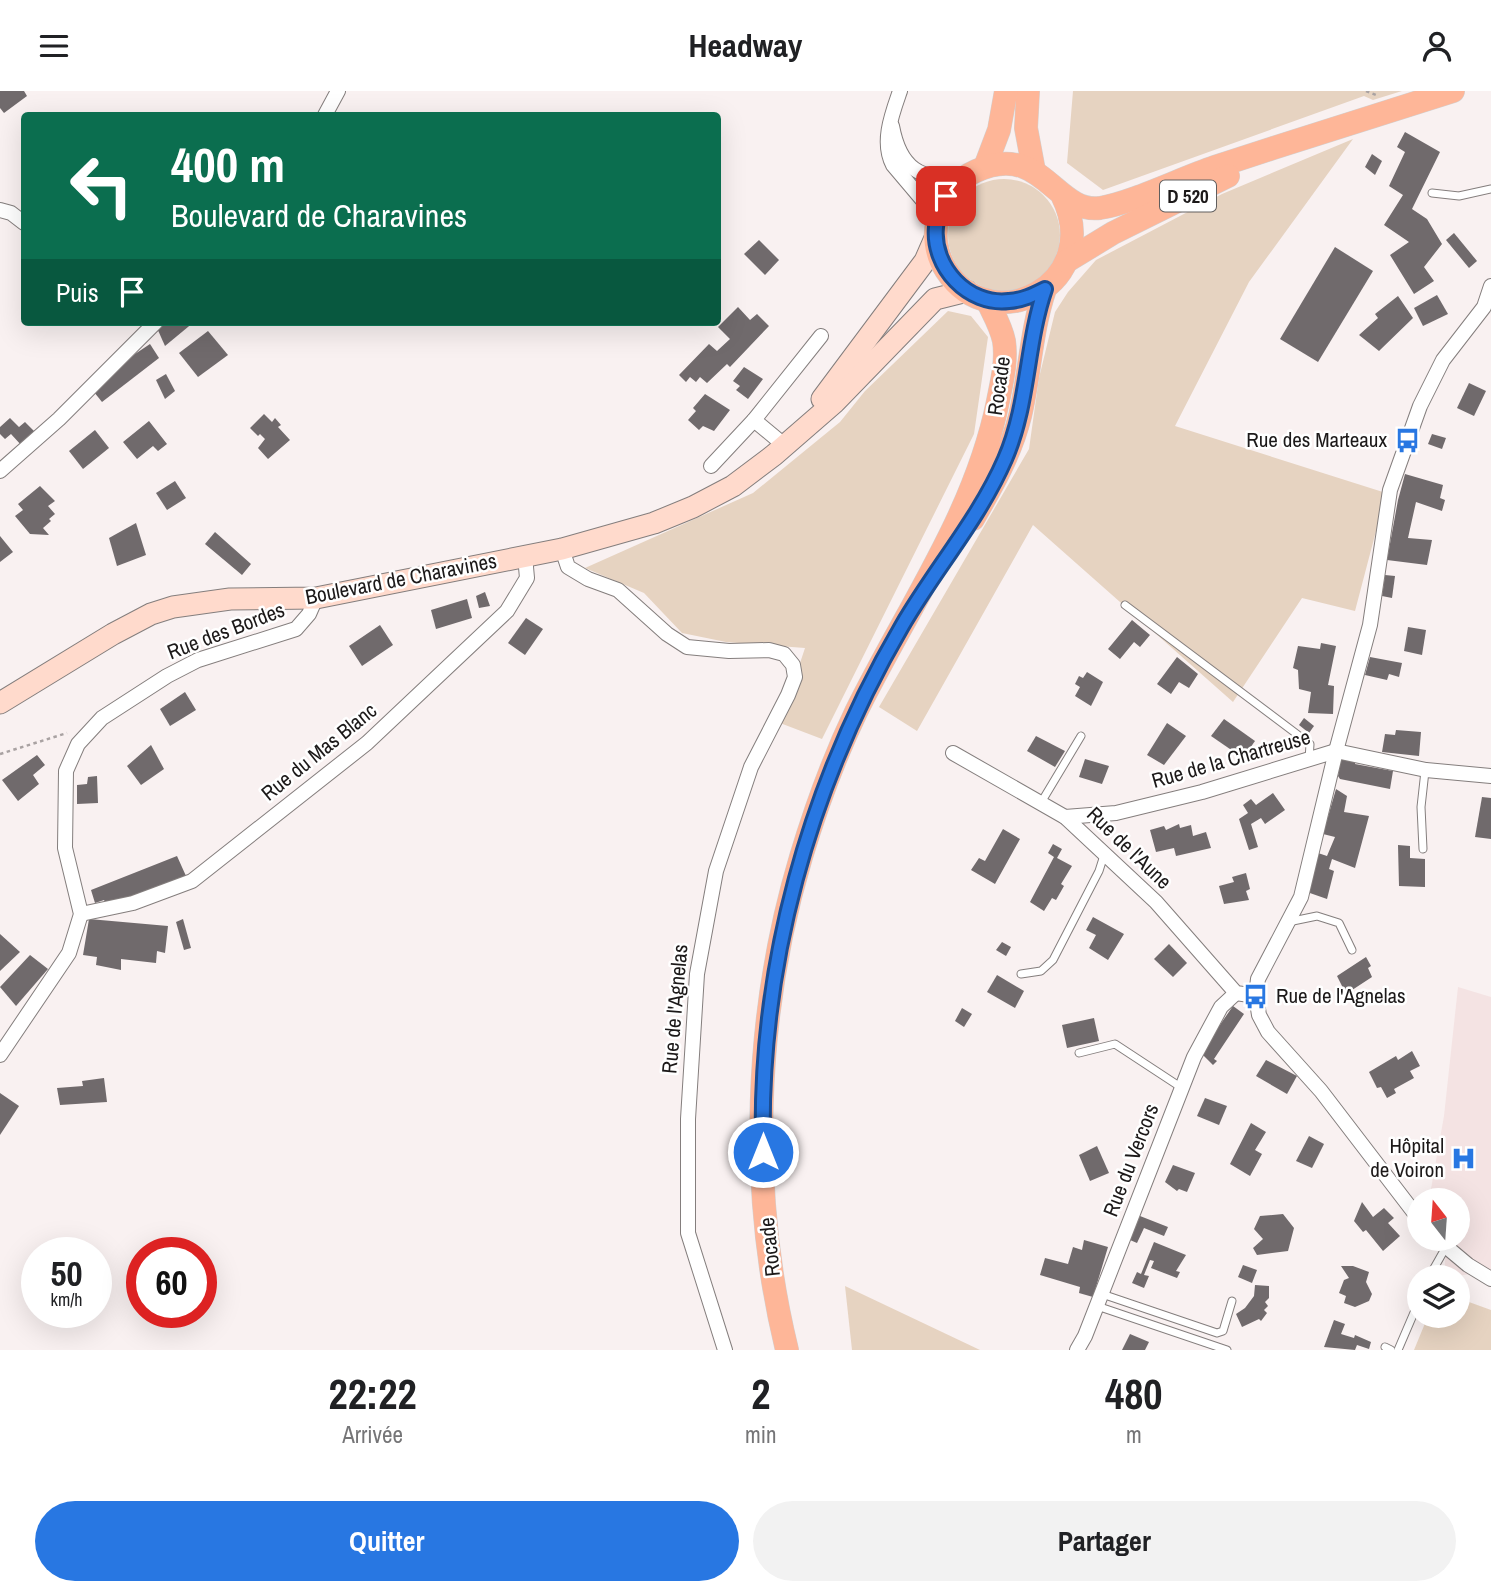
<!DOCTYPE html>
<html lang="fr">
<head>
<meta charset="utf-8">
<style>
  body { margin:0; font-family:"Archivo Narrow",sans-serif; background:#f2f2f2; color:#202124; height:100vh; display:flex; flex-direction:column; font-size:26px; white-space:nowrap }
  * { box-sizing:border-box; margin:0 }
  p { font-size:23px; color:#757577 }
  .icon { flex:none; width:38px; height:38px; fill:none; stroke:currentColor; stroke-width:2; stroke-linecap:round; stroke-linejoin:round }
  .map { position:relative; height:1259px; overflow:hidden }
  .details { display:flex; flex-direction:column; background:#fff; flex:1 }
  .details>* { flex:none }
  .guide { position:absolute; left:21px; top:21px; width:700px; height:214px; border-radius:7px; box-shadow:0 7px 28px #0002; background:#0b6e4f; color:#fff; overflow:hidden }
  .needle { width:46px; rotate:343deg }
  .tools { position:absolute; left:1407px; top:1097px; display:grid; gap:14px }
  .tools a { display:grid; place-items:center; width:63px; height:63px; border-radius:50%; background:#fff; box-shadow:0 7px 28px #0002; font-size:35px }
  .speed { position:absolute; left:21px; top:1146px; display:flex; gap:14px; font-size:35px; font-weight:700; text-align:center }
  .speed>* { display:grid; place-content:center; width:91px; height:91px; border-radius:50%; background:#fff; box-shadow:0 7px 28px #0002; line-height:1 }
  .speed small { font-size:18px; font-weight:400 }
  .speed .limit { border:10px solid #d22; background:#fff; color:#111 }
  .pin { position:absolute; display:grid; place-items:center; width:60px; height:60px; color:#fff; margin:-30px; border-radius:14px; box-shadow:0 4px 10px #0006 }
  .me { position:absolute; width:77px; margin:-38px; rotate:0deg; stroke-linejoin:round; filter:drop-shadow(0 0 5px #0008) }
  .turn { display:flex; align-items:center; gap:24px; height:147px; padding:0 35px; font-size:32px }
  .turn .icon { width:91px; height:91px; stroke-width:2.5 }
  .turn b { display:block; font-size:49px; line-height:60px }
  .then { display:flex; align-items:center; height:66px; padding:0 35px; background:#0003; gap:14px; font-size:26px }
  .eta { display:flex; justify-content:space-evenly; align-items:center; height:119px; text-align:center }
  .eta b { font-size:42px; font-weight:700; line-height:49px }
  .primary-button { display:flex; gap:14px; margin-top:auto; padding:14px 35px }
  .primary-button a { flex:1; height:80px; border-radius:42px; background:#2877e2; color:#fff; font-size:28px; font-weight:700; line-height:80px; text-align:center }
  .primary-button a+a { background:#f2f2f2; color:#202124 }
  header { display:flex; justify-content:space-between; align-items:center; height:91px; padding:0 35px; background:#fff; font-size:32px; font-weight:700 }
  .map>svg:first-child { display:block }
</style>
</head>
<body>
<header><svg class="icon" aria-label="menu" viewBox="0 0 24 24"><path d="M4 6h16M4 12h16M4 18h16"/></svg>Headway<svg class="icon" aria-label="person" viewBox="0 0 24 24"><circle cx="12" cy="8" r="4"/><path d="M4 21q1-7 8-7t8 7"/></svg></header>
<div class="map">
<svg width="1491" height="1259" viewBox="0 0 1491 1259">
  <rect width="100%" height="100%" fill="#f9f1f1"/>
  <path fill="#f4e3e3" d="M1458 896 1491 906V1181L1444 1186 1446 1156 1422 1150 1423 1148H1458V1110L1429 1109 1444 1025Z"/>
  <g fill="#e6d3c1">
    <path d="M1073 0H1402L1373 9 1364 5 1103 99 1067 72Z"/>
    <path d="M1353 48 1249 191 1175 335 1386 402 1355 520 1302 507 1233 611 1033 434 917 640 879 616 1029 358 1039 287 1055 221 1068 201 1096 169 1222 103Z"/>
    <circle cx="1004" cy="144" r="56"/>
    <path d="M948 220 971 225 988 246 974 343 822 648 780 632 805 557 726 551 682 542 644 502 585 477 753 402 840 331 865 300Z"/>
    <path d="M845 1195 980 1259H852Z"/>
    <path d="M1458 1207 1491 1219V1259H1414L1428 1225H1458Z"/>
  </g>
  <g fill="#706a6c">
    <path d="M0 0H24L27 5 4 22 0 17Z"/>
    <path d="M1405 41 1440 61 1412 118 1427 128 1442 153 1424 176 1434 190 1414 203 1390 164 1409 151 1384 134 1403 104 1389 95 1405 61 1397 56Z"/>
    <path d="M1372 63 1382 70 1375 84 1365 76Z"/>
    <path d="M1454 142 1477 170 1469 177 1446 149Z"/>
    <path d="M759 149 779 169 765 184 744 163Z"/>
    <path d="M1335 156 1373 180 1318 271 1280 248Z"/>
    <path d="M1437 204 1448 223 1423 235 1414 217Z"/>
    <path d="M1398 205 1413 227 1379 260 1359 244 1378 227 1375 223Z"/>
    <path d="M738 216 750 229 757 223 769 235 730 276 727 273 707 292 700 286 696 291 690 286 686 291 679 284 709 253 717 260 730 248 718 236Z"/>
    <path d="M164 231H194L165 255 157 237Z"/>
    <path d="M208 240 228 264 198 286 179 262Z"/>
    <path d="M150 253 159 267 102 311 94 301 135 263Z"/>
    <path d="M744 276 763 288 748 308 736 299 740 295 733 290Z"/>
    <path d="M166 283 175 300 165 308 156 289Z"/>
    <path d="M1469 292 1486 300 1474 325 1457 317Z"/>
    <path d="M705 303 730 319 714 340 703 335 699 339 688 329 696 320 693 317Z"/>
    <path d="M264 323 272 331 275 327 281 334 278 336 290 349 268 368 258 357 265 348 260 343 258 345 250 337Z"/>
    <path d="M10 327 19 336 25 331 36 342 22 355 11 343 5 348 0 343V336Z"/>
    <path d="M149 330 167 353 158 360 153 355 137 368 123 351Z"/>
    <path d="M95 339 109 357 83 378 69 360Z"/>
    <path d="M1432 343 1446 347 1442 358 1428 353Z"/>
    <path d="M1405 383 1443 394 1440 407 1445 409 1442 420 1416 411 1408 447 1432 449 1427 474 1387 469 1398 409Z"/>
    <path d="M175 390 186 407 167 419 156 402Z"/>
    <path d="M40 395 55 410 48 415 55 423 49 428 51 430 43 437 49 444 30 443 15 425 23 419 18 413Z"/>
    <path d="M136 432 146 464 117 475 109 447Z"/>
    <path d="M215 441 251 473 242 484 205 453Z"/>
    <path d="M0 445 13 461 0 471Z"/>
    <path d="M1385 484 1395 485 1392 507 1382 505Z"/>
    <path d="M485 501 490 515 479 517 476 505Z"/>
    <path d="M467 508 472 527 436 538 431 519Z"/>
    <path d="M526 527 543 538 525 564 508 552Z"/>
    <path d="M1132 529 1150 544 1140 556 1134 551 1120 568 1108 558Z"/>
    <path d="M380 534 393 554 362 575 349 555Z"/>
    <path d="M1408 536 1426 539 1422 564 1404 560Z"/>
    <path d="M1321 552 1336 555 1328 594 1334 595 1333 623 1308 622 1311 601 1299 598 1298 579 1293 577 1298 555 1320 558Z"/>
    <path d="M1177 566 1198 583 1189 597 1179 591 1171 603 1157 593Z"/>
    <path d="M1370 566 1402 572 1399 586 1389 583 1387 589 1365 584Z"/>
    <path d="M1087 581 1103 591 1091 615 1075 605 1080 596 1075 593 1079 585 1083 587Z"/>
    <path d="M185 601 196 619 170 635 160 618Z"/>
    <path d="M1304 627 1314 635 1309 642 1299 634Z"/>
    <path d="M1224 628 1255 650 1243 667 1211 645Z"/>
    <path d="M1167 632 1186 645 1164 674 1147 664Z"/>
    <path d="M1396 639 1421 641 1419 665 1382 661 1385 643 1395 644Z"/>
    <path d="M1036 645 1065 660 1055 676 1027 660Z"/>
    <path d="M151 654 164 678 141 694 127 675Z"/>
    <path d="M37 664 45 674 33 684 39 693 18 710 2 689Z"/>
    <path d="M1085 668 1109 675 1102 693 1079 686Z"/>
    <path d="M1341 668H1356L1355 673 1393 680 1390 698 1340 688 1338 685Z"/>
    <path d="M97 685 98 712 77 713V694L87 693 88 686Z"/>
    <path d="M1336 698 1347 705 1344 721 1369 725 1355 777 1332 768 1329 778 1334 780 1327 808 1307 801 1318 762 1327 765 1335 746 1323 743Z"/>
    <path d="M1273 702 1285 719 1265 733 1261 727 1251 733 1258 756 1249 759 1239 728 1248 722 1243 714 1251 708 1256 714Z"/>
    <path d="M1482 706 1491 707V748L1475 746Z"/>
    <path d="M1179 733 1180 737 1191 734 1193 745 1206 741 1211 757 1176 765 1174 757 1156 761 1150 739 1164 735 1166 739Z"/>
    <path d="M1003 738 1020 748 995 793 971 779 979 767 985 770Z"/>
    <path d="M1053 753 1062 758 1057 767 1072 775 1061 793 1064 795 1056 809 1052 807 1044 820 1030 811 1054 766 1048 762Z"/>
    <path d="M1398 754 1410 755V767L1425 768V796L1399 795Z"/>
    <path d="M177 765 186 785 107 814 104 809 95 812 91 799Z"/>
    <path d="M1246 782 1250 798 1246 800 1249 809 1224 813 1219 795 1234 791 1232 786Z"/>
    <path d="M1093 826 1124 843 1108 869 1089 857 1096 844 1086 839Z"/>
    <path d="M89 828 168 835 165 862 157 860 156 872 121 868V879L96 874 97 866 83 864Z"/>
    <path d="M183 828 191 857 184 859 176 831Z"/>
    <path d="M0 843 20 861 0 880Z"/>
    <path d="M1002 851 1011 856 1006 865 996 859Z"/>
    <path d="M1169 853 1187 872 1173 886 1154 868Z"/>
    <path d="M30 864 48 878 16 915 0 896Z"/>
    <path d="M1366 866 1371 875 1368 877 1372 886 1346 903 1337 885Z"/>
    <path d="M997 884 1024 900 1015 917 987 901Z"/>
    <path d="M1233 915 1244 923 1214 968 1217 970 1213 974 1203 964 1215 941Z"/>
    <path d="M962 917 972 923 964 936 955 930Z"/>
    <path d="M1094 927 1099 950 1067 957 1062 934Z"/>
    <path d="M1412 960 1420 975 1410 980 1414 987 1394 998 1396 1002 1387 1007 1381 996 1377 997 1369 981 1396 965 1398 969Z"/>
    <path d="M1266 969 1297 985 1287 1003 1256 985Z"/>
    <path d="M104 987 107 1011 60 1014 57 997 83 995 82 990Z"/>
    <path d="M0 1002 19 1015 0 1044Z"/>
    <path d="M1205 1007 1227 1015 1219 1034 1197 1025Z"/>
    <path d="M1251 1032 1266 1041 1255 1059 1262 1063 1250 1085 1230 1073Z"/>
    <path d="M1309 1045 1324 1053 1312 1077 1296 1070Z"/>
    <path d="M1097 1055 1109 1082 1090 1090 1079 1064Z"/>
    <path d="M1173 1074 1195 1082 1187 1101 1179 1098 1177 1100 1165 1091Z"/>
    <path d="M1362 1111 1373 1126 1384 1117 1394 1127 1388 1132 1400 1145 1383 1160 1366 1139 1363 1141 1354 1130Z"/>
    <path d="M1283 1123 1294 1137 1288 1160 1257 1164 1253 1157 1263 1148 1254 1138 1260 1125Z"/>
    <path d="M1140 1125 1168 1136 1164 1145 1144 1137 1137 1152 1130 1149Z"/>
    <path d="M1084 1149 1108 1156 1093 1206 1079 1202 1080 1196 1040 1184 1045 1167 1068 1173 1073 1156 1082 1159Z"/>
    <path d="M1154 1151 1186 1164 1176 1180 1180 1181 1177 1187 1151 1177 1154 1170 1150 1169 1144 1184 1149 1185 1144 1197 1132 1192 1137 1181 1141 1183Z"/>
    <path d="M1243 1174 1257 1179 1252 1192 1238 1186Z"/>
    <path d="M1341 1175H1353L1369 1181 1366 1191 1372 1203 1369 1210 1355 1216 1344 1212 1346 1205 1339 1202 1344 1189 1349 1187Z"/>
    <path d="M1255 1194 1269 1195V1207L1265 1211 1268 1215 1264 1219 1267 1222 1261 1230 1259 1228 1242 1236 1236 1223 1245 1217 1254 1205Z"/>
    <path d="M1334 1229 1345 1233 1341 1243 1354 1247 1355 1244 1371 1251 1369 1258 1357 1254 1355 1259 1324 1256Z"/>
    <path d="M1130 1243 1149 1251 1145 1259H1122Z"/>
  </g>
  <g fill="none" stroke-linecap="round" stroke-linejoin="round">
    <defs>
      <g id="lane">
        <path d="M1432 102 1459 105 1491 98"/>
        <path d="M1125 514 1310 653 1309 669"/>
        <path d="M1042 710 1081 645"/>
        <path d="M1423 758 1421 716 1425 680"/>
        <path d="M1288 831 1317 825 1339 832 1352 859"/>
        <path d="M1021 883 1041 880 1053 869 1099 780 1105 761"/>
        <path d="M1079 962 1115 953 1182 997"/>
        <path d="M1429 1186 1446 1156"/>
        <path d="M1102 1203 1217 1242 1223 1240 1232 1210"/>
        <path d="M1097 1215 1227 1259"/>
        <path d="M1385 1256 1391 1259"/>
        <path d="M1398 1259 1419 1210"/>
      </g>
      <g id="street">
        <path d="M900 0C892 23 881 51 893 74L937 126"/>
        <path d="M325 24 338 0"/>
        <path d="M892 35C900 78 920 89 962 88"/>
        <path d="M0 119 11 122 24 132"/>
        <path d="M754 329 784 354"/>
        <path d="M711 375 754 329 821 245"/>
        <path d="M0 380 59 328 156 231"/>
        <path d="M562 458 568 476 588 488 618 499 667 543 687 556 729 560 769 559 784 563 793 574 795 586 788 604 751 676 716 780 697 883 688 1028V1142L725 1259"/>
        <path d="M953 662 1065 726 1156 811 1236 902 1256 905"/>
        <path d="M1065 726 1116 722 1202 701 1336 660 1426 679 1491 685"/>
        <path d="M81 823 133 812 192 790 367 652 507 520 527 487 525 465"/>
        <path d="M0 964 69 862 81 823 65 757 66 680 78 653 102 627 167 585 198 569 296 538 309 523 316 507"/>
        <path d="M1419 1128 1321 1000 1268 941 1259 924 1256 905 1258 888 1301 806 1336 660 1370 534 1390 399 1420 315 1443 269 1484 216 1491 195"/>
        <path d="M1437 1148 1468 1174 1491 1188"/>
        <path d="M1077 1259 1085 1245 1194 966 1221 916 1236 902"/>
      </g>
      <g id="secondary">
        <path d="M822 308 925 170 935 147"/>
        <path d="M0 612 113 543 151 523 173 516 230 508 316 507 562 458 654 432 693 416 733 395 774 364 835 311 935 208 967 200"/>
      </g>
      <g id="primary">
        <path d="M1028 0 1026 37 1034 80"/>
        <path d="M985 76 999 39 1006 0"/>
        <path d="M1062 104C1106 192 992 251 946 179 924 145 939 96 976 80 1042 50 1055 123 1100 117 1132 112 1182 87 1215 76 1294 50 1373 25 1453 0"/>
        <path d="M1067 170 1113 142 1228 85"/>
        <path d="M973 428C992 395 1011 362 1020 325 1030 283 1031 239 1045 198"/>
        <path d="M787 1259C748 1100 754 923 801 766 816 716 834 667 856 621 907 517 975 424 998 310 1002 290 1007 270 1004 250 1001 235 993 222 987 209"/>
      </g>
    </defs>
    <use href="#lane" stroke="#847e7d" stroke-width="9"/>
    <use href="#street" stroke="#847e7d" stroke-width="16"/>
    <use href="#secondary" stroke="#847e7d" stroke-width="23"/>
    <use href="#primary" stroke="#d2d1d1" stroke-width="24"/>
    <g stroke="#a9a2a2" stroke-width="2.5" stroke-dasharray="3.5 3.5" stroke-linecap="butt">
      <path d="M1366 0 1376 4"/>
      <path d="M0 663 67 642"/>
    </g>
    <use href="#lane" stroke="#fff" stroke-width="7"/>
    <use href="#street" stroke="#fff" stroke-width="14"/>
    <use href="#secondary" stroke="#ffdacc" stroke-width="21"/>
    <use href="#primary" stroke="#feb698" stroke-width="23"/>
  </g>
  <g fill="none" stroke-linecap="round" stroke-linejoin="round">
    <defs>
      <path id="route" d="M763 1061C758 876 809 694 902 535 935 478 979 428 1005 368 1029 313 1026 253 1045 198 1033 204 1023 209 1009 210 968 215 932 176 936 136 937 125 942 115 946 105"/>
    </defs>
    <use href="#route" stroke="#1a4d93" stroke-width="18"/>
    <use href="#route" stroke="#2877e2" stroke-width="12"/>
  </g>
  <defs>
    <symbol id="bus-bare" viewBox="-9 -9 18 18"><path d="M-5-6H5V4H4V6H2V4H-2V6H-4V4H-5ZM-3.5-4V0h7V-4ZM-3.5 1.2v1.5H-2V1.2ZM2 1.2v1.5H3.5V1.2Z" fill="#2877e2" stroke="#fff" stroke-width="2.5" paint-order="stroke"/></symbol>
    <symbol id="hospital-bare" viewBox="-9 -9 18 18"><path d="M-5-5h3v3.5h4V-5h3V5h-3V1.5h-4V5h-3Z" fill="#2877e2" stroke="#fff" stroke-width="2.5" paint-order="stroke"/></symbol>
  </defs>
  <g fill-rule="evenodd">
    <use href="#bus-bare" x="1390" y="332" width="35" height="35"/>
    <use href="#bus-bare" x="1238" y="888" width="35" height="35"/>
    <use href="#hospital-bare" x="1446" y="1050" width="35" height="35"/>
  </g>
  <g text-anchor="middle" stroke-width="5" stroke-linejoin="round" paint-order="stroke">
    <rect fill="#fff" stroke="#605e5e" stroke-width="2" x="1160" y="89.5" width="56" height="31" rx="5"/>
    <g font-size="19" font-weight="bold" fill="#1c1919">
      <text x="1188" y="112">D 520</text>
    </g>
    <g font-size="21" fill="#1c1919" stroke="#fff">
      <text transform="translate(999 295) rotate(-82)" y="7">Rocade</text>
      <text transform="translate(401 488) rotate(-11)" y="7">Boulevard de Charavines</text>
      <text transform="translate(226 540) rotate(-21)" y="7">Rue des Bordes</text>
      <text transform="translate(319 661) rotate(-39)" y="7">Rue du Mas Blanc</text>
      <text transform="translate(1231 668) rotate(-16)" y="7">Rue de la Chartreuse</text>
      <text transform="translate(1129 757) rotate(44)" y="7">Rue de l'Aune</text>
      <text transform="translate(675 918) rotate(-85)" y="7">Rue de l'Agnelas</text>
      <text transform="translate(1131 1069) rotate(-69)" y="7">Rue du Vercors</text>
      <text transform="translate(770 1156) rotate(-96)" y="7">Rocade</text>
    </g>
    <g font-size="21" fill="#1c1919" stroke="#fff" text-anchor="end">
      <text x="1387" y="356">Rue des Marteaux</text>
      <text x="1276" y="912" text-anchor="start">Rue de l'Agnelas</text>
      <text x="1444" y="1062">Hôpital<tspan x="1444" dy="24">de Voiron</tspan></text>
    </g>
  </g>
</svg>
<div class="tools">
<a><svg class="needle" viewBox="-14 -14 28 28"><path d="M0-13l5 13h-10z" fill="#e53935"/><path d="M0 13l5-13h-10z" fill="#757577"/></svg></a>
<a><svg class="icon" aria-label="layers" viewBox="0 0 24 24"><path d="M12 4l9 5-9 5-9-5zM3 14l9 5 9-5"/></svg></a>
</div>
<div class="speed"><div>50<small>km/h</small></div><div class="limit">60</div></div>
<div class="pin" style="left:946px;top:105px;background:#d93025"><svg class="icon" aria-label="arrive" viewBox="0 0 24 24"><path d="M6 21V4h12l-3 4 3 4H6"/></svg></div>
<svg class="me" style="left:763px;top:1061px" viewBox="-20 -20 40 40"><circle r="17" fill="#2877e2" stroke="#fff" stroke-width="3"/><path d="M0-11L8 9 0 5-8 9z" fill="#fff"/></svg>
<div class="guide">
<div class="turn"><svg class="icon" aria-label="left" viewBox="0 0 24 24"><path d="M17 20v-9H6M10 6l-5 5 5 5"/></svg><div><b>400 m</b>Boulevard de Charavines</div></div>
<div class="then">Puis<svg class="icon" aria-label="arrive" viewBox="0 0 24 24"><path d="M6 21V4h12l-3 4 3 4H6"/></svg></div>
</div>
</div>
<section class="details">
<div class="eta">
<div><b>22:22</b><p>Arrivée</p></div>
<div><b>2</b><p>min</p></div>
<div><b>480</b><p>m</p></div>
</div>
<div class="primary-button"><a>Quitter</a><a>Partager</a></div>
</section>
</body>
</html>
